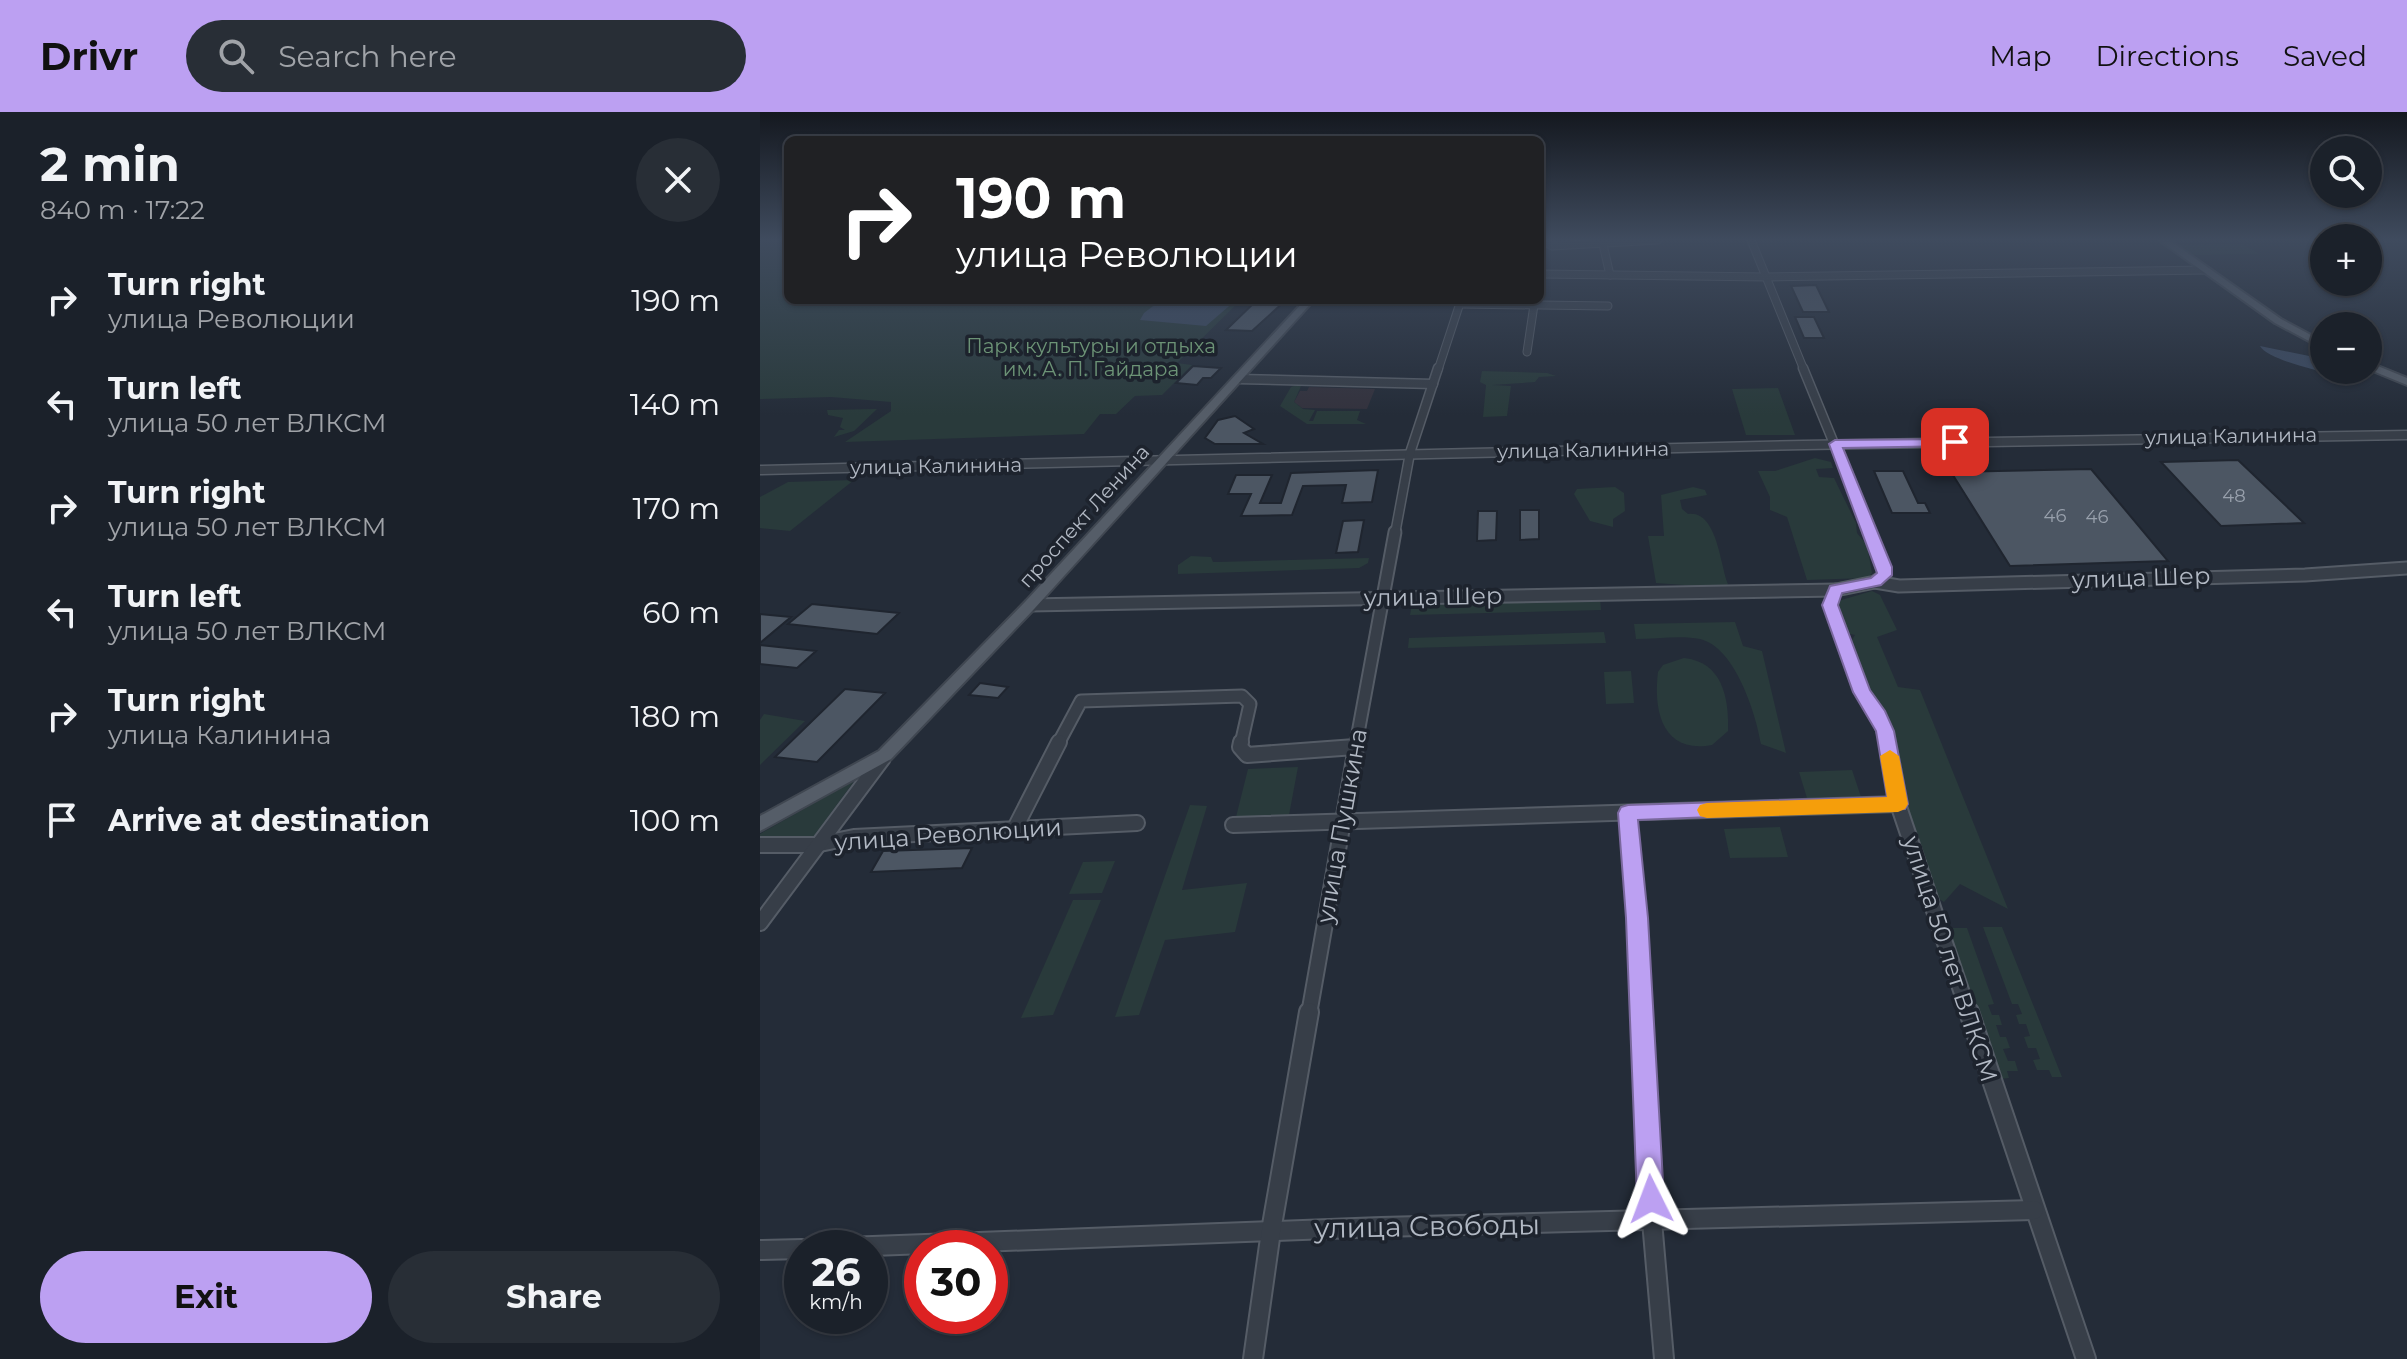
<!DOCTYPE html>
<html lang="en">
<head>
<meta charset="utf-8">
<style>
  body { margin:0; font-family:Montserrat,sans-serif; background:#282e36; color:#f1f3f6; height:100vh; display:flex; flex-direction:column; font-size:30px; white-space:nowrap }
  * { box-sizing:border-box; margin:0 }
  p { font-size:26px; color:#a0a3a8 }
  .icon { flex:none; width:44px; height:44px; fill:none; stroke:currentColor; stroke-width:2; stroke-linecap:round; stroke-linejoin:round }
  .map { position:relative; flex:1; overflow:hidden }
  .panel { display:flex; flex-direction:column; background:#1b212a; width:760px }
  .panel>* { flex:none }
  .banner { position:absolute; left:24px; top:24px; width:760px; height:168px; border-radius:12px; box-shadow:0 2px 6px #0004,0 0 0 2px #393e47; background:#202124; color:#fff; overflow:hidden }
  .buttons { position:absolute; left:1550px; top:24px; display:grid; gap:16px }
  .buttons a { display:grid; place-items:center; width:72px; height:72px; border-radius:50%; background:#1b212a; box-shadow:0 2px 6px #0004,0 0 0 2px #393e47; font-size:40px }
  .speed { position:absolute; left:24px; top:1118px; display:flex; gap:16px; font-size:40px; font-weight:700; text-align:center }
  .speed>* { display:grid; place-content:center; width:104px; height:104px; border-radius:50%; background:#1b212a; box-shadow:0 2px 6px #0004,0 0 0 2px #393e47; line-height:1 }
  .speed small { font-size:20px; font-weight:400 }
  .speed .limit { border:12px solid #d22; background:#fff; color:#111 }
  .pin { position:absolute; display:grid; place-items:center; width:68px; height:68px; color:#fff; margin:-34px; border-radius:16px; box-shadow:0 4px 12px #0006 }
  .me { position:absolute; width:88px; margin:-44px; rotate:357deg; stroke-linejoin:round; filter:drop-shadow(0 0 6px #0008) }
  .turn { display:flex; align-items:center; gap:28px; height:168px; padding:0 40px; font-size:36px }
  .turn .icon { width:104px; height:104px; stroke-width:2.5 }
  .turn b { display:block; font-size:56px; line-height:68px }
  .round { display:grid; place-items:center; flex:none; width:84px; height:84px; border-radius:42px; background:#282e36 }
  .overview { display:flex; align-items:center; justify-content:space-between; height:136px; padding:0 40px }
  h1 { font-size:48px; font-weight:700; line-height:60px }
  .primary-button { display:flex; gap:16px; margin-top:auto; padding:16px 40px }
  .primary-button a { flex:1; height:92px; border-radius:48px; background:#bca0f2; color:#111; font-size:32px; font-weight:700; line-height:92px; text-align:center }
  .primary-button a+a { background:#282e36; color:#f1f3f6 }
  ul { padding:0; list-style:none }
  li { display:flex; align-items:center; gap:24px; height:104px; padding:0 40px }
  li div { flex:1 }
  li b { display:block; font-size:30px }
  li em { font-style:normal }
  header { display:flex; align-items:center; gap:48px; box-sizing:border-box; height:112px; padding:0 40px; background:#bca0f2; color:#111 }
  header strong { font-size:38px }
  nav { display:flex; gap:44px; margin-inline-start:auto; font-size:28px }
  .search { width:560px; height:72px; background:#282e36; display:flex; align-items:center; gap:20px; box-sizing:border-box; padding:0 28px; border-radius:44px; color:#a0a3a8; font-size:30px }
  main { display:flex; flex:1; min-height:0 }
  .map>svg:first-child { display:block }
</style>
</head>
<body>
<header>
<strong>Drivr</strong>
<div class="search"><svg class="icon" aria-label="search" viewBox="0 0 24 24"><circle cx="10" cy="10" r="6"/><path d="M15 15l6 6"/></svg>Search here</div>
<nav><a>Map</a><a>Directions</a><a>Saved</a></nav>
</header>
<main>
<section class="panel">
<div class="overview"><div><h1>2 min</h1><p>840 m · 17:22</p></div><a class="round"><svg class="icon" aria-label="close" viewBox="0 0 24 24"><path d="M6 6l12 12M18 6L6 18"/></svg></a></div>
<ul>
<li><svg class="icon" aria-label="right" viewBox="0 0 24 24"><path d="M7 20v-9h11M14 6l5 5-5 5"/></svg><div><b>Turn right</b><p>улица Революции</p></div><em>190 m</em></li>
<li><svg class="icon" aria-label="left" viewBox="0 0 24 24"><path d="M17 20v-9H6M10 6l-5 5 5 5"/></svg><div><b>Turn left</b><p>улица 50 лет ВЛКСМ</p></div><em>140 m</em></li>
<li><svg class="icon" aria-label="right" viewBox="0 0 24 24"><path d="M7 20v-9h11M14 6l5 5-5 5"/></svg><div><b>Turn right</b><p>улица 50 лет ВЛКСМ</p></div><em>170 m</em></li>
<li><svg class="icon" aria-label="left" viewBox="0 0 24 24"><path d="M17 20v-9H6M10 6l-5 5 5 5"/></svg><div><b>Turn left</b><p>улица 50 лет ВЛКСМ</p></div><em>60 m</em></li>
<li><svg class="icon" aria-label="right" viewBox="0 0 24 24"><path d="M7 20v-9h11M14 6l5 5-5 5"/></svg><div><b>Turn right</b><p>улица Калинина</p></div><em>180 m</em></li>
<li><svg class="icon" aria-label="arrive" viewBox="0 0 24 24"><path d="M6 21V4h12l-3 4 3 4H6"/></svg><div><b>Arrive at destination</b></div><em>100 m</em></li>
</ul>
<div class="primary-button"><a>Exit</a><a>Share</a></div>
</section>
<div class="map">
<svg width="1647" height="1247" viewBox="0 0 1647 1247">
  <rect width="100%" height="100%" fill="#242c38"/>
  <path fill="#33323d" d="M549 275 615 277 607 297 542 296 534 290 540 279H547Z"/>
  <g fill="#293a3b">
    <path d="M0 128H28V188H481L417 251 432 253 402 283 375 284 356 302H340L324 322 85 330 131 299V290L71 285 0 287Z"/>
    <path d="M1483 132 1499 142 1433 143 1418 133Z"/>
    <path d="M722 259 787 261 796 264 779 265 775 270 732 273 751 274 747 304 723 305 726 273 720 270Z"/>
    <path d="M537 273 541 274 534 290 543 297 555 298 549 309H553L557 299H600L597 308 606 312H547L520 294 531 275Z"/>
    <path d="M1018 276 1035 323H986L972 277Z"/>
    <path d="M117 297 94 319 74 325 79 318H85L80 315 83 306 68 303 67 298Z"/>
    <path d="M1055 346 1071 350 1073 356 1056 357 1059 365 1074 366 1096 411 1097 421 1107 433 1112 461 1107 466 1047 468 1027 405 1010 398V385L998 359H1015Z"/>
    <path d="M94 368 30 419 0 416V385L28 370Z"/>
    <path d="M855 375 864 381 865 399 853 407V415L830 409 814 382 817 377Z"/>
    <path d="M933 375 945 378 947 383 920 388 922 397 928 402C957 398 960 452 968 472L965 476 896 471 888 424H904L901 383Z"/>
    <path d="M431 444 451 445 453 450H458L609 446 608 451 599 456 418 462V453Z"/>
    <path d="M1112 479 1120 483 1137 518 1117 525 1138 575 1160 578 1248 797 1200 772 1184 790 1176 785 1144 693 1131 624 1120 597 1108 581 1090 531 1095 523 1086 521 1075 494 1078 489Z"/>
    <path d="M840 486 841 498 650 503 652 492Z"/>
    <path d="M975 510 983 534 1002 539 1026 641 1001 632C996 602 975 535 940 527 921 523 896 527 876 527L874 512Z"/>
    <path d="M844 520 846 531 648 536 649 526Z"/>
    <path d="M924 546C962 550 969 585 968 619L952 633C903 642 893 600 898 560L903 553Z"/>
    <path d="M871 559 874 591 846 592 844 560Z"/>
    <path d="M4 602 45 609 0 653V608Z"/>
    <path d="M538 655 529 703 476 705 488 657Z"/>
    <path d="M1092 658 1101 685 1047 686 1039 660Z"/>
    <path d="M95 668 52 727 0 726V722Z"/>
    <path d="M430 693 447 694 422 778 487 771 475 820 405 828 379 903 355 905Z"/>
    <path d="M1020 715 1028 745 970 746 964 717Z"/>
    <path d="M355 749 342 781 309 782 323 750Z"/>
    <path d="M313 788H341L293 903 261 906Z"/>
    <path d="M1223 815H1242L1302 965H1292L1289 958H1277L1273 948 1280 947 1276 936H1268L1264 925 1270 924 1266 912H1259L1256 903 1262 902 1258 892H1252Z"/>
    <path d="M1187 816H1207L1234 892 1228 893 1232 903H1239L1242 913H1236L1240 925H1246L1250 936 1243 937 1248 949H1255L1258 959H1247L1249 966 1239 967Z"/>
  </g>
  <g fill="#3b495f">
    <path d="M401 188H476L446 214 380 208 384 201Z"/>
    <path d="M1500 234 1564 247V258L1584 259 1578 264C1558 258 1508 248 1500 234Z"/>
  </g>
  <g fill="#4c5663" stroke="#1f252f" stroke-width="2">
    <path d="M1056 173 1069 200H1043L1031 174Z"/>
    <path d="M497 188H526L492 219 466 218Z"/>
    <path d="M1035 205H1054L1064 226H1044Z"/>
    <path d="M433 254 461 256 451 266H443L437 273 416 271Z"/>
    <path d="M475 304 494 317 484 321 503 332H455L445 326 458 308Z"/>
    <path d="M1478 348 1544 411 1461 414 1401 350Z"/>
    <path d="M1331 357 1408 449 1250 454 1191 360Z"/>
    <path d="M618 358 612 390 582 391 586 373 543 374 532 403 481 404 491 382H468L476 363H512L500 391H521L531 361Z"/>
    <path d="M1114 359H1143L1158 391H1165L1170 401H1132Z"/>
    <path d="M760 398H779V427L760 428Z"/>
    <path d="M718 399H737L736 428 717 429Z"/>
    <path d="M604 408 598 440 576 441 583 409Z"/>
    <path d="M52 492 139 501 117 522 28 512Z"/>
    <path d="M0 502 31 505 0 531Z"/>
    <path d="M0 533 56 539 37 556 0 552Z"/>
    <path d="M220 571 248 575 238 586 209 583Z"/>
    <path d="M85 577 125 581 57 650 15 645Z"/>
    <path d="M212 736 202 756 111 760 123 739Z"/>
  </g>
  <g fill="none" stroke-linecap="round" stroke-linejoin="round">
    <defs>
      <g id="minor-far4">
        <path d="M783 128 792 134 898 128"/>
        <path d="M842 128 850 163"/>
        <path d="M991 128 1044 258"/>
        <path d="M780 162 1007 165 1446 158"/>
        <path d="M700 192 848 194"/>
        <path d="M767 240 774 193"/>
        <path d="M678 258 701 188"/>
      </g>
      <g id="minor-far3">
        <path d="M1043 256 1111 422"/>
        <path d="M478 267 673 272"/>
        <path d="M0 358 1044 333 1647 323"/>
        <path d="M635 422 650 341 678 256"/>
      </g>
      <g id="minor-far2">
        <path d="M1110 420 1125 463 1115 470 1076 478 1070 493 1102 580 1116 599 1127 632"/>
        <path d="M1115 470 1139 474 1545 463 1647 456"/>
        <path d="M270 493 1076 478"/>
        <path d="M298 632 321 589 482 584 490 592 481 632"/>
        <path d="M596 632 635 420"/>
      </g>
      <g id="minor-far1">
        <path d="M481 630 480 635 487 643 595 635"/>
        <path d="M1127 630 1138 692 1209 902"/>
        <path d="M868 701 882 902"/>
        <path d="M473 713 1138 692"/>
        <path d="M254 718 299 630"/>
        <path d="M0 733H55L94 725 377 711"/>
        <path d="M0 811 123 646"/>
        <path d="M549 902 597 630"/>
      </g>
      <g id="minor">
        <path d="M882 900 892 1109 904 1247"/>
        <path d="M1209 900 1326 1247"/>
        <path d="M60 1136 621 1115 1274 1098"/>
        <path d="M0 1138 42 1137"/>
        <path d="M493 1247 511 1119 549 900"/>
      </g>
      <g id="major">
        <path d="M1399 128H1409L1521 207 1564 230V237L1515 211Z"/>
        <path d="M545 188H554L275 496 131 647 0 719V704L119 639 265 490Z"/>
        <path d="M1608 250 1647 266V273L1608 257Z"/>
      </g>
    </defs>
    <use href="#minor-far4" stroke="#555c66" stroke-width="9"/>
    <use href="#minor-far3" stroke="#555c66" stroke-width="11"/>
    <use href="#minor-far2" stroke="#555c66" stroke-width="15"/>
    <use href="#minor-far1" stroke="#555c66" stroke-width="18"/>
    <use href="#minor" stroke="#555c66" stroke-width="22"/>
    <use href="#major" stroke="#404751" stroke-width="4"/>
    <use href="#minor-far4" stroke="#373e48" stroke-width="7"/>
    <use href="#minor-far3" stroke="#373e48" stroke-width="8"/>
    <use href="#minor-far2" stroke="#373e48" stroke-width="11"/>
    <use href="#minor-far1" stroke="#373e48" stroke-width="14"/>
    <use href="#minor" stroke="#373e48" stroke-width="18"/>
    <use href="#major" fill="#555d68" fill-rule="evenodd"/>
  </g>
  <linearGradient id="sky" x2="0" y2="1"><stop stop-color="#14181f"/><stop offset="0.42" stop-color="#3f4b5e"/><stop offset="1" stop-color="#3f4b5e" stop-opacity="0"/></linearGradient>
  <rect width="1647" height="303" fill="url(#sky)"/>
  <path fill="#bca0f2" stroke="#7a689d" stroke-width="2" d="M1199 327V333L1195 334 1083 336 1132 455V463L1121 473 1082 481 1078 493 1110 578 1125 599 1134 619 1148 692 1145 697 878 708 888 806 904 1087 900 1096 891 1100 881 1096 877 1087 866 806 858 701 861 695 868 693 1127 685 1116 619 1093 580 1062 493 1070 474 1111 466 1117 461 1069 332 1075 328Z"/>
  <path fill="#f59e0b" d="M1130 638 1139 644 1148 692 1145 697 1138 700 947 706 940 704 937 698 940 693 947 691 1127 685 1120 644Z"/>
  <g text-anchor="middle" stroke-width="7" stroke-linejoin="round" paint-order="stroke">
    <g font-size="18" fill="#98a0ac">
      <text x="1474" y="390">48</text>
      <text x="1295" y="410">46</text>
      <text x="1337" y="411">46</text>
    </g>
    <g font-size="20" fill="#6c9376" stroke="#1d232d">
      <text x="331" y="241">Парк культуры и отдыха<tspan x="331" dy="23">им. А. П. Гайдара</tspan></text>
    </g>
    <g font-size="20" fill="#b2b9c4" stroke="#1d232d">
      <text transform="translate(1471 324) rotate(-1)" y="7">улица Калинина</text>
      <text transform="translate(823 338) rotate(-1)" y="7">улица Калинина</text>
      <text transform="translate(176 354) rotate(-1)" y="7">улица Калинина</text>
      <text transform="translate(324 404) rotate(-48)" y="7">проспект Ленина</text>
    </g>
    <g font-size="24" fill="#b2b9c4" stroke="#1d232d">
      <text transform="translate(1381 466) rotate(-2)" y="8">улица Шер</text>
      <text transform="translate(673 485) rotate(-1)" y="8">улица Шер</text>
      <text transform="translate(582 714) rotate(-80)" y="8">улица Пушкина</text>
      <text transform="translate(188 723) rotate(-4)" y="8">улица Революции</text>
      <text transform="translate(1190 847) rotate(72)" y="8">улица 50 лет ВЛКСМ</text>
    </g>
    <g font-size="28" fill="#b2b9c4" stroke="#1d232d">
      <text transform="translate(667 1114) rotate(-1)" y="10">улица Свободы</text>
    </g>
  </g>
</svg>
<div class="buttons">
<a><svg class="icon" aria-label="search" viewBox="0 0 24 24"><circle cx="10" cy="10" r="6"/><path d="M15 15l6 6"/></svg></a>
<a>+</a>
<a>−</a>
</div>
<div class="speed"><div>26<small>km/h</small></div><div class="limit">30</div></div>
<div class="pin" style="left:1195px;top:330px;background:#d93025"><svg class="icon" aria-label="arrive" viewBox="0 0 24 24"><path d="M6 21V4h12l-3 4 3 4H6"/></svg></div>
<svg class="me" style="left:891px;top:1087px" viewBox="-20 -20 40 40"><path d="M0-17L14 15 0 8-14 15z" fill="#bca0f2" stroke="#fff" stroke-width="4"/></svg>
<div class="banner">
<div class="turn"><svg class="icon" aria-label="right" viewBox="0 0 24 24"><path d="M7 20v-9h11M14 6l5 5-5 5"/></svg><div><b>190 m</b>улица Революции</div></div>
</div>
</div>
</main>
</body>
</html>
